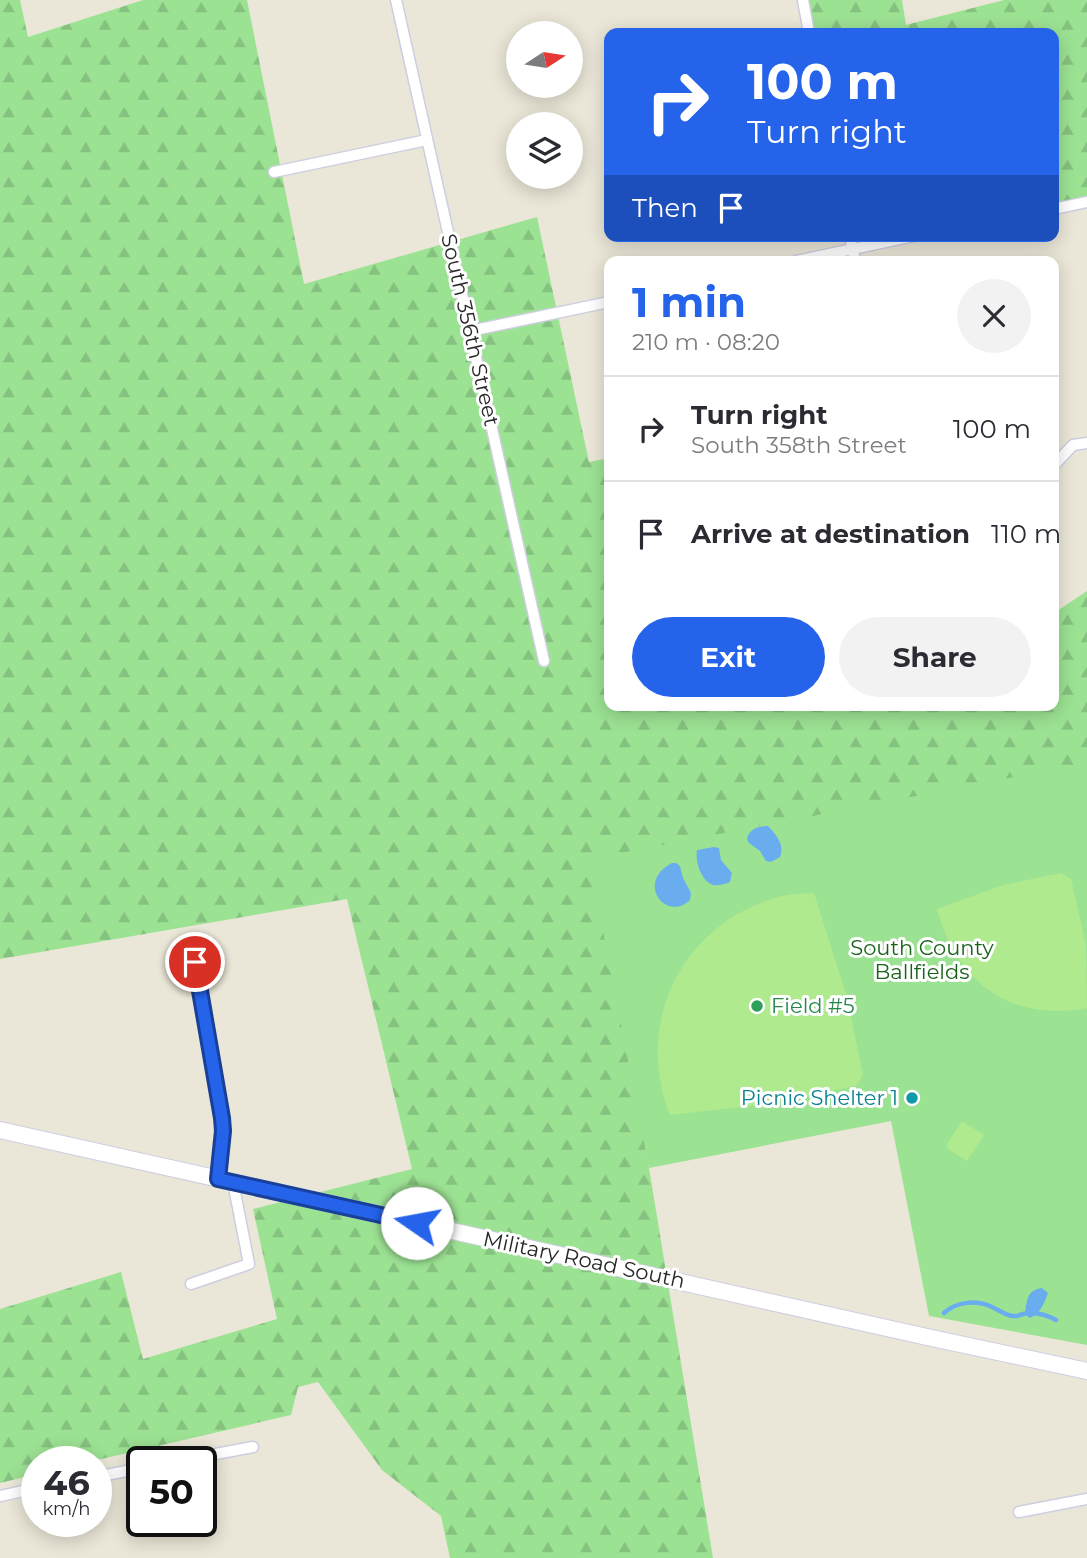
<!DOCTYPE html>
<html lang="en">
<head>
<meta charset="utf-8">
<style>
  body { margin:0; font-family:Montserrat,sans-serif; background:#f2f2f3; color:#2b2b33; height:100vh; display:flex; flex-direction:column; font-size:26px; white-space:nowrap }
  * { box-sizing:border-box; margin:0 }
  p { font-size:23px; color:#7c7c81 }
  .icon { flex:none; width:38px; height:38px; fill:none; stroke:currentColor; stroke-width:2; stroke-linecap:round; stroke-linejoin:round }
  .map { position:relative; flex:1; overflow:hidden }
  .side { position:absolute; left:604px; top:256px; width:455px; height:455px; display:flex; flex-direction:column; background:#fff; border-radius:14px; box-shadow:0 4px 18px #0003 }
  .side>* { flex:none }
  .top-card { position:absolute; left:604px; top:28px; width:455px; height:214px; border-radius:14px; box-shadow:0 4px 18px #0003; background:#2563eb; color:#fff; overflow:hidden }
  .needle { width:46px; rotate:78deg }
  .buttons { position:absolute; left:506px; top:21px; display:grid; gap:14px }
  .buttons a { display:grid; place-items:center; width:77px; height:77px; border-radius:50%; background:#fff; box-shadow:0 4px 18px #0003; font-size:35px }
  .speed { position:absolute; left:21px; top:1446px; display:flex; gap:14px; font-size:35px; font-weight:700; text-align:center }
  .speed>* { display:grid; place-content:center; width:91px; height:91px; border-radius:50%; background:#fff; box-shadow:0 4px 18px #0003; line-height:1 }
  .speed small { font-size:18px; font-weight:400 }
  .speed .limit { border:4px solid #111; border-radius:10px; background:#fff; color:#111 }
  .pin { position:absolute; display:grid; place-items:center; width:60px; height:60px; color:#fff; margin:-30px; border:4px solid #fff; border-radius:50%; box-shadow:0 2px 7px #0007 }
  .me { position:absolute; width:77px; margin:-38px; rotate:282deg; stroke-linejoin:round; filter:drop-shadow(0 0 5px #0008) }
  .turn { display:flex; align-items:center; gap:24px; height:147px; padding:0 28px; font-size:32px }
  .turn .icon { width:91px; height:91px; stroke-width:2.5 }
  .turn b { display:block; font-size:49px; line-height:60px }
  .then { display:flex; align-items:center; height:66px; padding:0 28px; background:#0003; gap:14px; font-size:26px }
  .round { display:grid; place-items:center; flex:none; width:74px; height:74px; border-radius:37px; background:#f2f2f3 }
  .head { display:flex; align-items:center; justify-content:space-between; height:119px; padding:0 28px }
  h1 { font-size:42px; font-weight:700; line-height:52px; color:#2563eb }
  .cta { display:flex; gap:14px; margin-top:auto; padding:14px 28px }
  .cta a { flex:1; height:80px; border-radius:42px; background:#2563eb; color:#fff; font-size:28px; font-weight:700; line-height:80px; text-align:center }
  .cta a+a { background:#f2f2f3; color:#2b2b33 }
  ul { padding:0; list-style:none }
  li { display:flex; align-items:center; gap:21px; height:105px; padding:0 28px; border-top:2px solid #e1e1e2 }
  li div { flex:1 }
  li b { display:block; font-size:26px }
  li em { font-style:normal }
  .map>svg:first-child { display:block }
</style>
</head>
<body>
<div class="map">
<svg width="1087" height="1558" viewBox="0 0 1087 1558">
  <defs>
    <pattern id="forest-firs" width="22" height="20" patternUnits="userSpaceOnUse" patternTransform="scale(1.75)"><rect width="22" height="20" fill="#9ce293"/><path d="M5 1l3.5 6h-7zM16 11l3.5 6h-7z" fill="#86c27f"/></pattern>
  </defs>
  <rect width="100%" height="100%" fill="#eae7d8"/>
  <g fill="url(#forest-firs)">
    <path d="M0 0H20L28 37 143 0H247L304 284 537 217 589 462 609 458V705H1054V613L1087 591V850L604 883 649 1168 713 1558H450L441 1516 382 1470 318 1382 298 1387 291 1415 93 1461H37V1474L0 1483V1309L121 1272 143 1359 277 1319 253 1209 412 1169 347 899 0 959Z"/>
    <path d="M803 0H902L906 25 1004 0H1087V202L1054 209V33H809Z"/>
  </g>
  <path fill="#9ce293" d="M1087 763V1345L929 1316 891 1121 649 1168 589 859Z"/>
  <g fill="#afea8f">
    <path d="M1061 873 1071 879 1086 945 1087 1008C1010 1022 957 983 937 909L1003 885Z"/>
    <path d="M814 893 846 994 863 1075 856 1086 774 1103 670 1115C632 1019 686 917 787 895 796 893 805 894 814 893Z"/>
    <path d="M962 1121 984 1135 967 1161 948 1149 947 1144Z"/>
  </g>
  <g fill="#69adef">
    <path d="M768 826C776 834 785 845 780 857L771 862 766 861 760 851 749 843 747 839C749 829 758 826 768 826Z"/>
    <path d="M714 847 719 848 721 860 732 873 730 882C725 884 719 886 713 885 701 881 695 861 697 850Z"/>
    <path d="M672 863H676L680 866 683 878 691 893 690 900C666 923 635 882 672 863Z"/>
    <path d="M1042 1288 1048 1293C1045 1302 1039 1316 1029 1318L1025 1313C1027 1300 1027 1290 1042 1288Z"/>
  </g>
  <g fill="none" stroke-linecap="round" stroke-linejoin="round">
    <path stroke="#69adef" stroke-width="4.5" d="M944 1313C957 1301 977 1300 992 1307 999 1310 1005 1315 1013 1316 1020 1316 1016 1316 1023 1314 1035 1311 1045 1314 1056 1320"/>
    <defs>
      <g id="minor">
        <path d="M396 0 544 661"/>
        <path d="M803 0 809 33"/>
        <path d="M274 172 427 140"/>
        <path d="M1054 209 1087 202"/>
        <path d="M850 236 855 261"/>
        <path d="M796 261 914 236"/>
        <path d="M470 331 609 302"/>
        <path d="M1057 462 1073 445 1087 443"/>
        <path d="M195 962 222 1118 223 1131 218 1179"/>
        <path d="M191 1284 249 1264 233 1182"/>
        <path d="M178 1461 253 1447"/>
        <path d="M96 1477 142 1468"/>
        <path d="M0 1496 37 1488"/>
        <path d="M1019 1512 1087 1499"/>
      </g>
      <path id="secondary" d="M0 1130 927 1337 1087 1371"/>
    </defs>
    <use href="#minor" stroke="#cecee1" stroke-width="13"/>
    <use href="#secondary" stroke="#cecee1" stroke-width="18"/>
    <use href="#minor" stroke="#fff" stroke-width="10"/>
    <use href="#secondary" stroke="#fff" stroke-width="16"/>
  </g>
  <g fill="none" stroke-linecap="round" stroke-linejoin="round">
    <defs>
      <path id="route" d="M195 962 222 1118 223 1131 218 1179 417 1223"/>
    </defs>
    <use href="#route" stroke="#184099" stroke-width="18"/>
    <use href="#route" stroke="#2563eb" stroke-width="12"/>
  </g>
  <circle fill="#2e9e5b" stroke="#fff" stroke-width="2.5" cx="757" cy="1006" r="7"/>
  <circle fill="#0f9aa8" stroke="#fff" stroke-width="2.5" cx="912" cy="1098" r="7"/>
  <g text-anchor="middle" stroke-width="6" stroke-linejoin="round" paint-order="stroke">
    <g font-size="21" fill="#272727" stroke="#fff">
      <text transform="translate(470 330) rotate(77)" y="7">South 356th Street</text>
      <text transform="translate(584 1260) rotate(12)" y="7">Military Road South</text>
    </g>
    <g font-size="21" fill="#18631a" stroke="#fff">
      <text x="922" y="955">South County<tspan x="922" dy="24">Ballfields</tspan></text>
    </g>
    <g font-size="21" fill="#27864d" stroke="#fff" text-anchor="start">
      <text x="771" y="1013">Field #5</text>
    </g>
    <g font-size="21" fill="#0d838f" stroke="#fff" text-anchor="end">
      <text x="898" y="1105">Picnic Shelter 1</text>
    </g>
  </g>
</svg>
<div class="buttons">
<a><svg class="needle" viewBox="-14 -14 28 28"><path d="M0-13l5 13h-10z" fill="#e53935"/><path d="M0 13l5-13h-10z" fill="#7c7c81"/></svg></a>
<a><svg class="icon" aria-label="layers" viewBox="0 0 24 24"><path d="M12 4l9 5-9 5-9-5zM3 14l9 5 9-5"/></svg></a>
</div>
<div class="speed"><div>46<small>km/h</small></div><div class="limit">50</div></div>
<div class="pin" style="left:195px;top:962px;background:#d93025"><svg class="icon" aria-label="arrive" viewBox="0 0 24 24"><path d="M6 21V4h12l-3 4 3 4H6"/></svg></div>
<svg class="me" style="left:417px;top:1223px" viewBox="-20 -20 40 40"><circle r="19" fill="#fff"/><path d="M0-13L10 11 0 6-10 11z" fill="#2563eb"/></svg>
<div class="top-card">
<div class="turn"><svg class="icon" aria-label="right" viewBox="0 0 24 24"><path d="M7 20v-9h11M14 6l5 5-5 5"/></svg><div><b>100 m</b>Turn right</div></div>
<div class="then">Then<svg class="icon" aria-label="arrive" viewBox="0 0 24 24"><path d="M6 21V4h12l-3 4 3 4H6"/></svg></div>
</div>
<section class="side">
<div class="head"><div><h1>1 min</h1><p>210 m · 08:20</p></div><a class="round"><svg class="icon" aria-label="close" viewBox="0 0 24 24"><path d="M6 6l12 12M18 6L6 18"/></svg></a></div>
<ul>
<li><svg class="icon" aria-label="right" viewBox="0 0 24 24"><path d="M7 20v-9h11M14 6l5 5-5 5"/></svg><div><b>Turn right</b><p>South 358th Street</p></div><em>100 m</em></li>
<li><svg class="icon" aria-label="arrive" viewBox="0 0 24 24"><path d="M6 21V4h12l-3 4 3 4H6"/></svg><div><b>Arrive at destination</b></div><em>110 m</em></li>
</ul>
<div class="cta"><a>Exit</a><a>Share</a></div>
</section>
</div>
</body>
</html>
